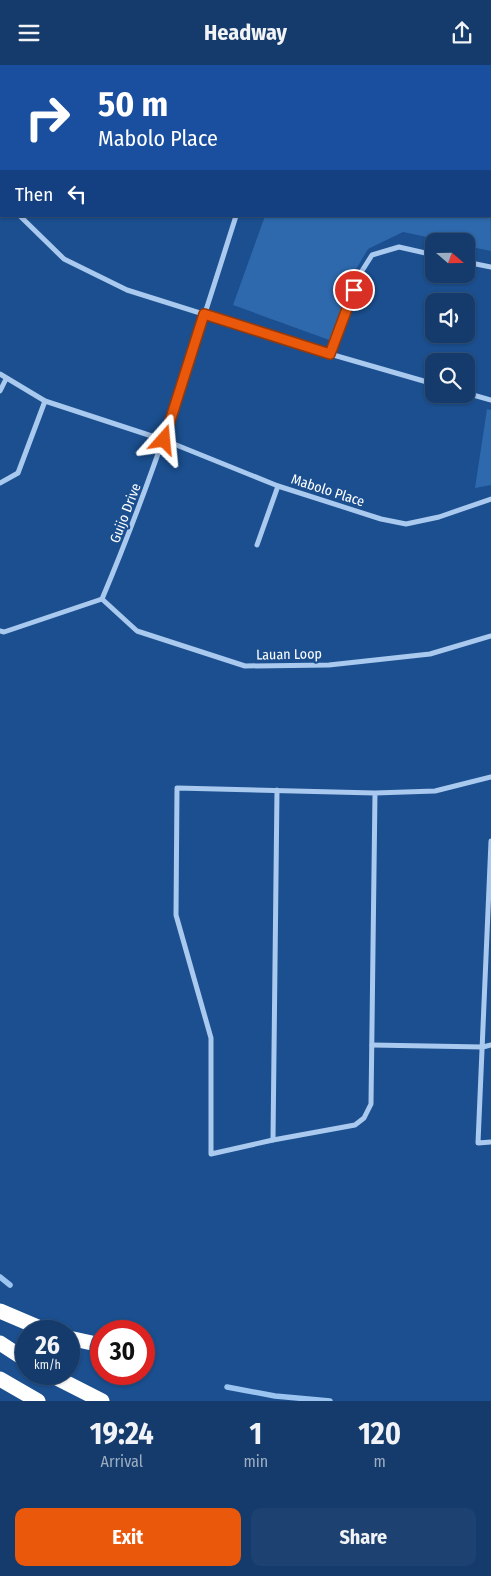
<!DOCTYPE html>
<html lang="en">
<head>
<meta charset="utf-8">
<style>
  body { margin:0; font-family:"Fira Sans Condensed",sans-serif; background:#1d4271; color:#f1f3f6; height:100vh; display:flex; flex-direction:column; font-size:19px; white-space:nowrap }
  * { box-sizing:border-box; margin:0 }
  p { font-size:16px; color:#9dadc1 }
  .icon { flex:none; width:28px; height:28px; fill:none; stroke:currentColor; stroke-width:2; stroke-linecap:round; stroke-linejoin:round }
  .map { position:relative; height:1336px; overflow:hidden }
  .drawer { display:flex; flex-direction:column; background:#143b6b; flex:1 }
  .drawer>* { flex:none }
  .guide { position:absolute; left:0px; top:0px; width:491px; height:152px; box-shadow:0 1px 4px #0004,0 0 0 1px #33557e; background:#1a4fa0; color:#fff; overflow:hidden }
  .needle { width:32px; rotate:110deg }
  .tools { position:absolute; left:425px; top:168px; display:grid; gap:10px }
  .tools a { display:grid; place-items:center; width:50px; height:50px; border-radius:10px; background:#143b6b; box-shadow:0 1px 4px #0004,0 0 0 1px #33557e; font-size:25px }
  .speed { position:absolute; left:15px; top:1255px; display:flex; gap:10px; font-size:25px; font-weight:700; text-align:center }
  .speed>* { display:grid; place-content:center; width:65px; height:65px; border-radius:50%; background:#143b6b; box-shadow:0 1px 4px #0004,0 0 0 1px #33557e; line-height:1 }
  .speed small { font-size:12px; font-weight:400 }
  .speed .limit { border:8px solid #d22; background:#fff; color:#111 }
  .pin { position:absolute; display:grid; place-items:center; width:42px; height:42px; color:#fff; margin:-21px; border:2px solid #fff; border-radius:50%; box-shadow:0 1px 5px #0007 }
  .me { position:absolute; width:55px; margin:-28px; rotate:18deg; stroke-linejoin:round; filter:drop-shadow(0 0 4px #0008) }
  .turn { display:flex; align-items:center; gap:18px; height:105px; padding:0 15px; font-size:22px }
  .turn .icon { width:65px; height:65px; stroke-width:2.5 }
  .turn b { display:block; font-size:35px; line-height:42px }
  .then { display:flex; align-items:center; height:48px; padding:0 15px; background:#0003; gap:10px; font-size:19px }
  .eta { display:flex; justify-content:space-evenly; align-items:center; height:85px; text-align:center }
  .eta b { font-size:30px; font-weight:700; line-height:35px }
  .button { display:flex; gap:10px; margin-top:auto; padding:10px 15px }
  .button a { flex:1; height:58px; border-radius:10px; background:#ea580c; color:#fff; font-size:20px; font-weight:700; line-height:58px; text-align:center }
  .button a+a { background:#1d4271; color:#f1f3f6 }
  header { display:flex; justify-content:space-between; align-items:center; height:65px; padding:0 15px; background:#143b6b; font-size:22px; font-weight:700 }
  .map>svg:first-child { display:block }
</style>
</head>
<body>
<header><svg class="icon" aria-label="menu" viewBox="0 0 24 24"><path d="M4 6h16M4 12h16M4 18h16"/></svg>Headway<svg class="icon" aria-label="share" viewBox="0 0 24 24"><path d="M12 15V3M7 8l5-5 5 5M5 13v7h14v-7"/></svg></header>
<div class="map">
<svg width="491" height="1336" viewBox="0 0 491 1336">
  <rect width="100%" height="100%" fill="#1b4f8f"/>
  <g fill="#2e69ad">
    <path d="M490 92 491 186 466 181V176H446L403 167 368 184 355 206 332 276 233 240 265 151H490Z"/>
    <path d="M487 344 491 345V420L475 423Z"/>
  </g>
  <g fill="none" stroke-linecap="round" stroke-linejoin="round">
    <g stroke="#9cc4f0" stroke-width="5.5">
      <path d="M189 0 190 1"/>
      <path d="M335 0 338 1"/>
      <path d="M490 87 491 88"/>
      <path d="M0 1212 10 1220"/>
      <path d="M227 1322 275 1331 330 1336"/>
    </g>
    <g stroke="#a9c9ee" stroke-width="5">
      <path d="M84 0V1"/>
      <path d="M462 0 464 1"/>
      <path d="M280 1 281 0"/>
      <path d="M488 1 489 0"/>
      <path d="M490 16H491"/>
      <path d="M0 123 1 125"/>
      <path d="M20 151 64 194 127 225 330 289 434 319"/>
      <path d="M466 197 491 202"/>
      <path d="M330 289 360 209 372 190 399 182 434 190"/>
      <path d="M0 309 45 336 164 375 278 421 381 454 406 459 439 452 491 434"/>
      <path d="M0 326 6 314"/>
      <path d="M466 328 491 335"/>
      <path d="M0 418 18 408 45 336"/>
      <path d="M257 480 278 421"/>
      <path d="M102 534 137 566 245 601 329 600 430 589 491 571"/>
      <path d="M0 566 4 567 102 534C155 409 195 280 236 151"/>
      <path d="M375 728 371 1039 364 1053 355 1060 273 1075 211 1089V973L176 850 177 723 375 728 435 726 491 712"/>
      <path d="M491 776 478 1078 491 1077"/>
      <path d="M372 980 483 982 491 980"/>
      <path d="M273 1075 277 725"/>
    </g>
    <g stroke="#fff" stroke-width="15">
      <path d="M0 1246 47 1266"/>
      <path d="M69 1273 101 1280"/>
      <path d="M0 1278 26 1295"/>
      <path d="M49 1309 102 1336"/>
      <path d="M0 1314 38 1336"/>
    </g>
  </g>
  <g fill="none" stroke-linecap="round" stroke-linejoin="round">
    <defs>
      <path id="route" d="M164 375 204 249 330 289 354 225"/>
    </defs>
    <use href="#route" stroke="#983908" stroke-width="12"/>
    <use href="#route" stroke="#ea580c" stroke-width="9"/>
  </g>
  <g text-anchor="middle" stroke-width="4.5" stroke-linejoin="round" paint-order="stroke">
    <g font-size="14" fill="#fff" stroke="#1b4f8f">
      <text transform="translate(328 425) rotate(18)" y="5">Mabolo Place</text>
      <text transform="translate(125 448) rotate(-69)" y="5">Guijo Drive</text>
      <text transform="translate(289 589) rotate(-1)" y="5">Lauan Loop</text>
    </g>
  </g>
</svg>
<div class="tools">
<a><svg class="needle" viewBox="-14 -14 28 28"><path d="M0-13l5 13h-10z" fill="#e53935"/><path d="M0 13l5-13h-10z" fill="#9dadc1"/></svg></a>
<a><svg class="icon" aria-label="sound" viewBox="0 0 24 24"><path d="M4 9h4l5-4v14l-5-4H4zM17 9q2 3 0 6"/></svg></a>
<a><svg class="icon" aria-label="search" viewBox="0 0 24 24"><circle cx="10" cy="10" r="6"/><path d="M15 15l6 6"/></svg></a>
</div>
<div class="speed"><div>26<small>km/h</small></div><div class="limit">30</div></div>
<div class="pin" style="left:354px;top:225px;background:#d93025"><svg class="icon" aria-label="arrive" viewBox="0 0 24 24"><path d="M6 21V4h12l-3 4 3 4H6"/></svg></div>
<svg class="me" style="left:164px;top:375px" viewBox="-20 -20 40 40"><path d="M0-17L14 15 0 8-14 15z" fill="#ea580c" stroke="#fff" stroke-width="4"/></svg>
<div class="guide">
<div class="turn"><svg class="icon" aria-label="right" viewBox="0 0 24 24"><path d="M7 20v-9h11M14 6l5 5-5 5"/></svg><div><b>50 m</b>Mabolo Place</div></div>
<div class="then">Then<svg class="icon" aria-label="left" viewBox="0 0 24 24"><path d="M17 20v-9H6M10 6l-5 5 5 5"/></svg></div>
</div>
</div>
<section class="drawer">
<div class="eta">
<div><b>19:24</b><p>Arrival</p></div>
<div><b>1</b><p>min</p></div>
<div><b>120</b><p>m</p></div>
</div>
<div class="button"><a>Exit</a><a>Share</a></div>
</section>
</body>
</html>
